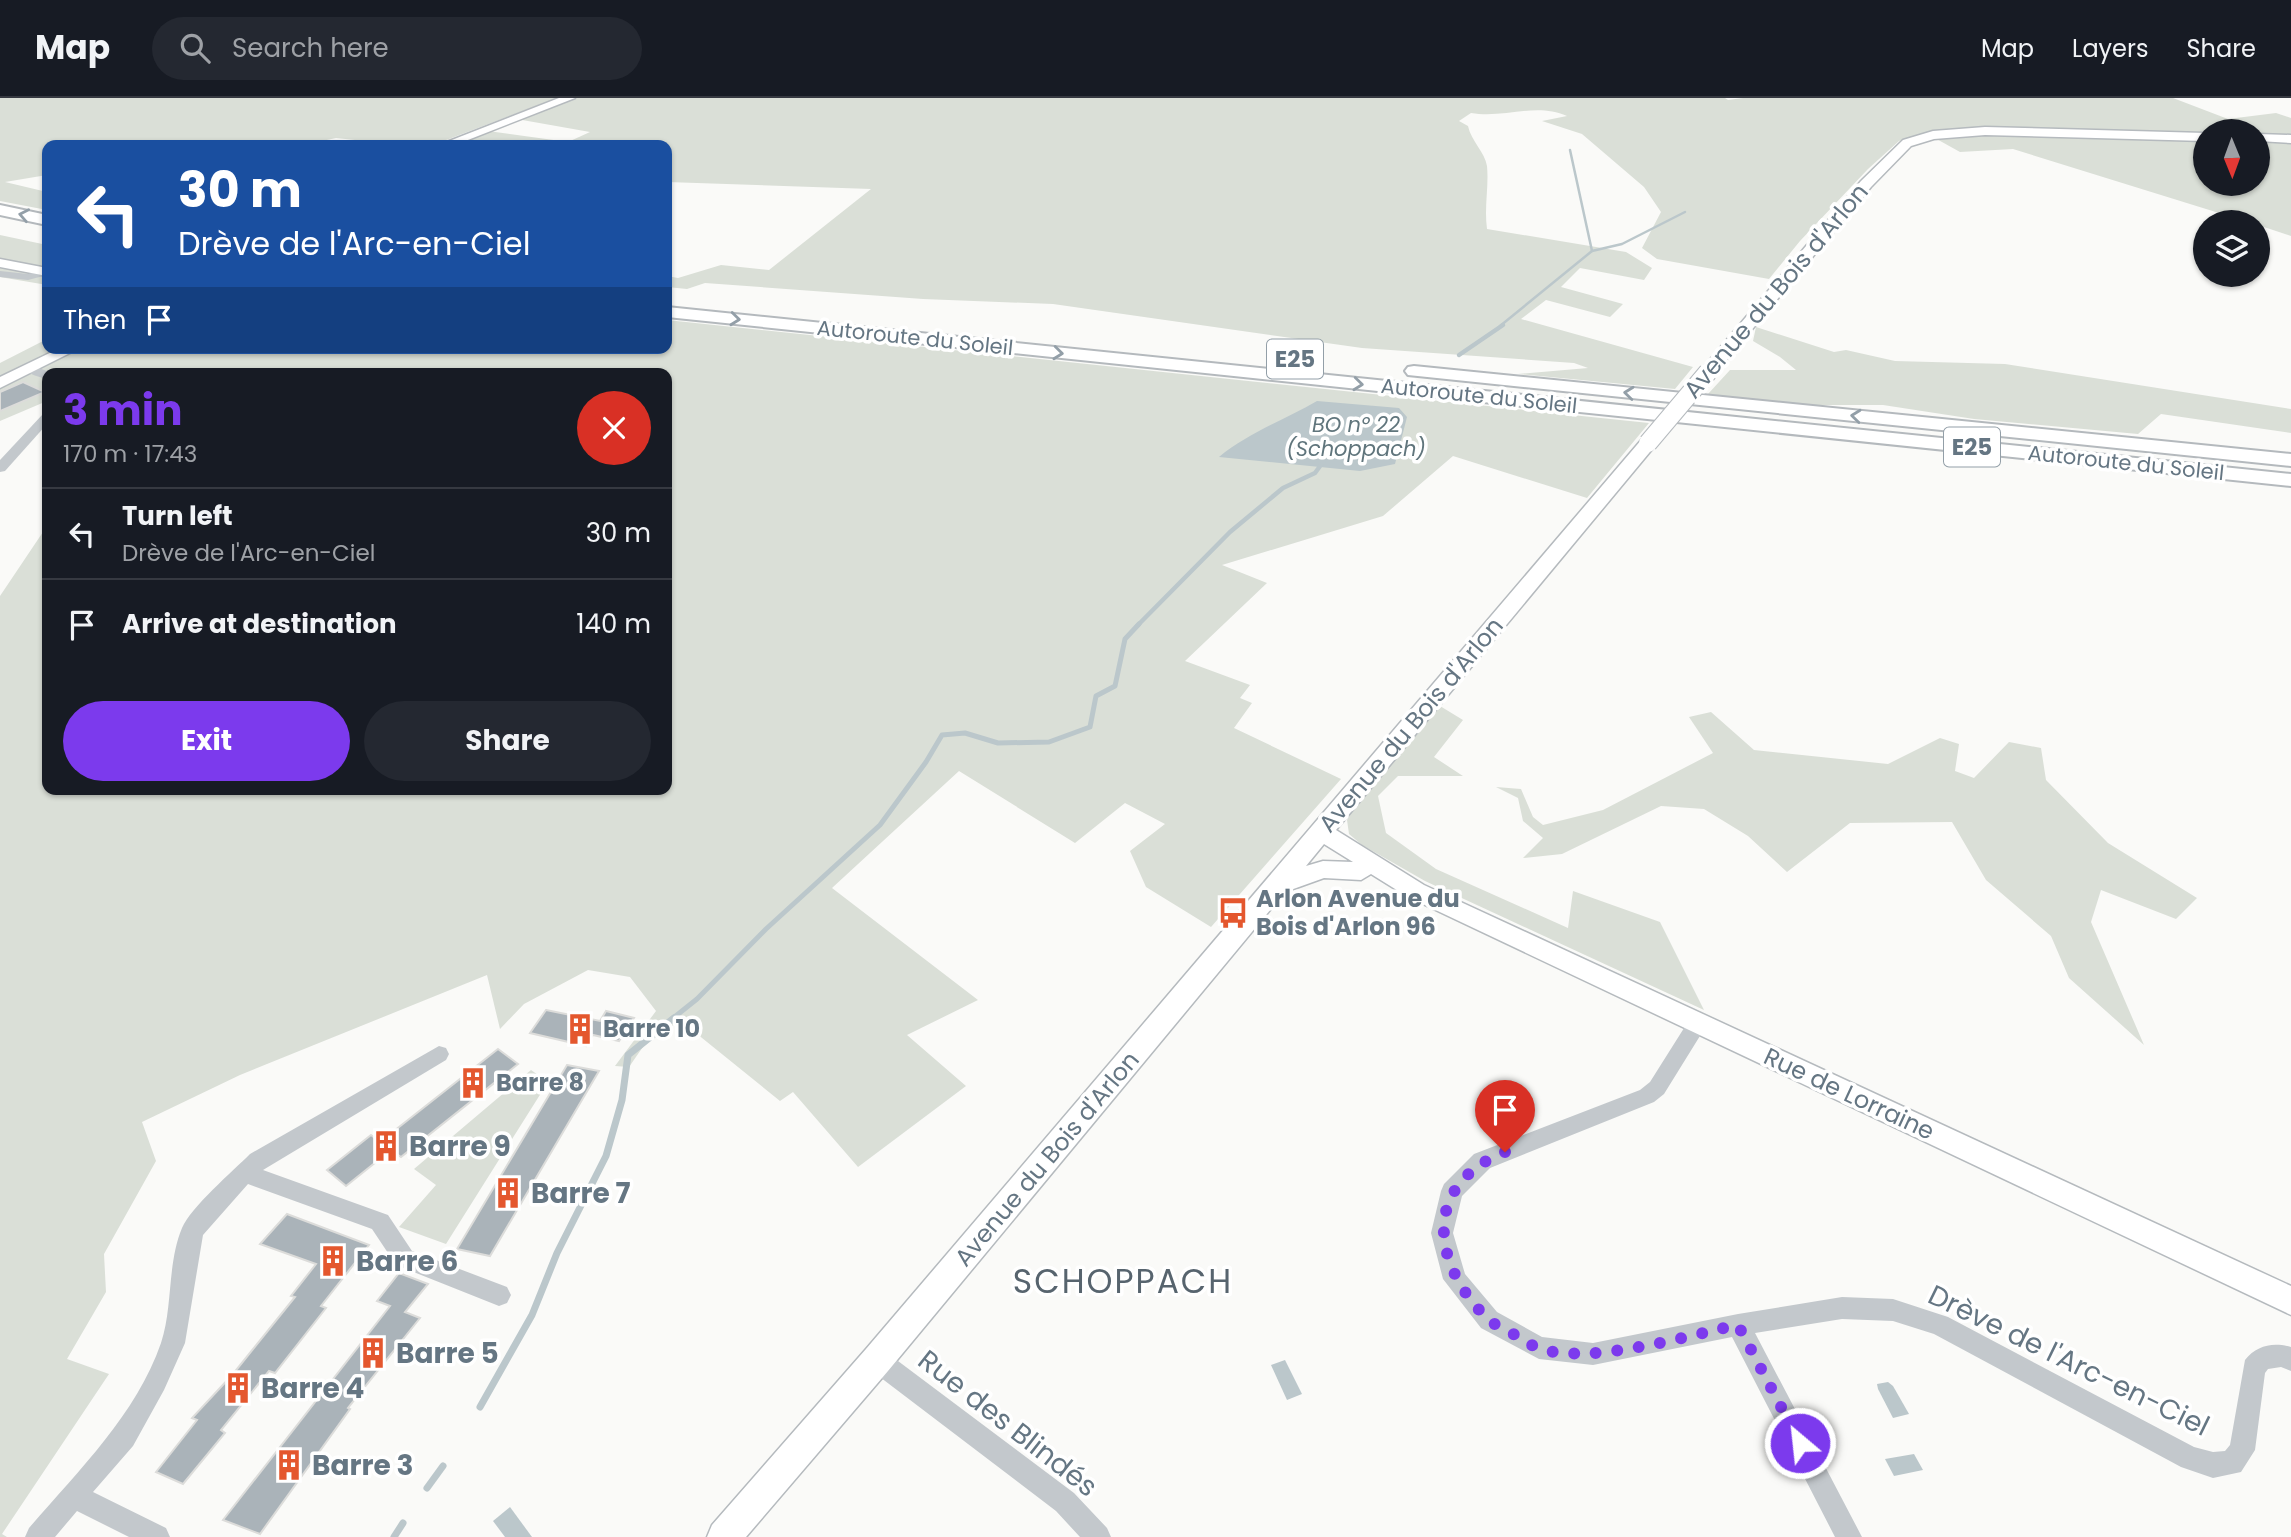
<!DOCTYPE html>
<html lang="en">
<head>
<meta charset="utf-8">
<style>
  body { margin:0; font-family:Poppins,sans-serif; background:#242831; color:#f1f3f6; height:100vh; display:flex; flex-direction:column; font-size:26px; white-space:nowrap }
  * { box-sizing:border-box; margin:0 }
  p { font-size:23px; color:#9ea1a6 }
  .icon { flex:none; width:38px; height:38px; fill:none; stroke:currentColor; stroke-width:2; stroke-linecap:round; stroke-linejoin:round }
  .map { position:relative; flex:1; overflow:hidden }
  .sheet { position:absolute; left:42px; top:270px; width:630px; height:427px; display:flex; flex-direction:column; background:#171b24; border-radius:14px; box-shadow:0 2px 5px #0004 }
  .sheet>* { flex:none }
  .banner { position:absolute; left:42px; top:42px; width:630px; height:214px; border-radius:14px; box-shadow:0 2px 5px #0004; background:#1a4fa0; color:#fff; overflow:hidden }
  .needle { width:46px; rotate:179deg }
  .controls { position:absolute; left:2193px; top:21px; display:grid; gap:14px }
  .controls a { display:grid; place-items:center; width:77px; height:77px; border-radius:50%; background:#171b24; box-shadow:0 2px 5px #0004; font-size:35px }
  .pin { position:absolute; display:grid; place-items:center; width:60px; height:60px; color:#fff; margin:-72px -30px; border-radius:50% 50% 50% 0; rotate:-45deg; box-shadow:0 0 7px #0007 }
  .pin .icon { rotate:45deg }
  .me { position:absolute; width:77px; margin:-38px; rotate:332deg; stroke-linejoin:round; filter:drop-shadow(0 0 5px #0008) }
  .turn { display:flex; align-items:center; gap:24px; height:147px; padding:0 21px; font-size:32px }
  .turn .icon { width:91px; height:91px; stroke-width:2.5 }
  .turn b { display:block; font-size:49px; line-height:60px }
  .then { display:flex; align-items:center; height:66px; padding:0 21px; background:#0003; gap:14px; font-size:26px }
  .round { display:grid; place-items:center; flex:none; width:74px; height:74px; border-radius:37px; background:#242831 }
  .head { display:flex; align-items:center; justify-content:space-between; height:119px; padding:0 21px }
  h1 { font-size:42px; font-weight:700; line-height:52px; color:#7c3aed }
  .cta { display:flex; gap:14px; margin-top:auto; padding:14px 21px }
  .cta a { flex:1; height:80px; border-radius:42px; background:#7c3aed; color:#fff; font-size:28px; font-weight:700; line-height:80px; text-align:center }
  .cta a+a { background:#242831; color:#f1f3f6 }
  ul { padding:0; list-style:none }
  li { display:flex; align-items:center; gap:21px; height:91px; padding:0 21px; border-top:2px solid #363941 }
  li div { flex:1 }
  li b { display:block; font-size:26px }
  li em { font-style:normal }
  header { display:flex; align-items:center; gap:42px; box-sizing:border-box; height:98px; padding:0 35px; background:#171b24; border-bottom:2px solid #363941 }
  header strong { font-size:33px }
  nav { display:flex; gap:38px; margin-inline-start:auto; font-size:24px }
  .search { width:490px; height:63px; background:#242831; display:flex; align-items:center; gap:18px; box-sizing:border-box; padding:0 24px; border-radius:38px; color:#9ea1a6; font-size:26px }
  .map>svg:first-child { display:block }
</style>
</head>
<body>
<header>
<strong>Map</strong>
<div class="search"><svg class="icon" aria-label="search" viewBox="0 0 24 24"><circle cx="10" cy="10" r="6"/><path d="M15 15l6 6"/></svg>Search here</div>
<nav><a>Map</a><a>Layers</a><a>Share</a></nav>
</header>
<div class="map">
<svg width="2291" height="1439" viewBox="0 0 2291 1439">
  <rect width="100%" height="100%" fill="#fafaf8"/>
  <g fill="#dadfd7">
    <path d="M0 0H557L433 47H381L383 45 336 40 304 47H47V77L5 84 47 94V112L0 103Z"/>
    <path d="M569 0H1725L1728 2 1743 0H2173L2228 21 2276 15 2291 20V39L2258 38V33H2205V36L1954 31 1925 35 1899 43 1868 71 1800 143 1769 181 1657 161 1642 150 1661 114 1644 89 1582 36 1542 23 1567 18C1535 4 1504 21 1471 15L1459 23 1468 28C1471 43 1485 54 1487 68 1489 89 1484 109 1487 131L1626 154 1652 170 1644 182 1580 170 1561 189 1623 206 1610 219 1546 202 1521 221 1693 269 1675 291 1518 276 1588 270 1574 265 1362 250 1053 206 923 201 705 185 687 191 667 189V178L678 180 721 167 769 172 871 91 667 84V47H459L488 33 568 44 590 34 511 20Z"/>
    <path d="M1981 35 2205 41V86H2258V43L2291 44V138L2258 127V124H2248L2013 51 1960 54 1933 39Z"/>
    <path d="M0 137 47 147V187L0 179Z"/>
    <path d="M667 222 1649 325 1587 400 1453 358 1383 418 1222 467 1267 485 1185 563 1250 587 1240 600 1252 605 1234 630 1341 681 1211 829 1146 789 1130 753 1165 726 1125 705 1075 745 959 673 832 790 978 902 907 937 966 988 858 1069 793 994 780 1003 681 923 647 943 629 969 615 968 656 913 630 879 588 872 524 906 500 931 487 877 240 977 142 1024 156 1063 104 1156 106 1194 67 1261 109 1276 2 1436 7 1439H0V498L47 428V691H667V275H47V303L0 323V265L47 241V250H667Z"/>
    <path d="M1756 229 1834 254 1846 252 1895 263 2005 266 2291 311V335L2161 316 2138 336 1974 321 1883 307H1800L1708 296 1730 272H1796L1780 259 1753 243Z"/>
    <path d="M1440 608 1463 622 1434 659 1463 678H1398L1378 698 1386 735 1436 771 1568 830 1573 793 1660 824 1704 912 1425 783 1362 747 1349 736 1347 722 1355 707Z"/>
    <path d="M1711 614 1754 652 1888 666 1940 640 1959 646 1955 673 1974 680 2009 644 2041 650 2046 682 2108 745 2197 800 2176 821 2101 792 2091 824 2144 947 2069 880 2051 838 1986 782 1952 724 1850 725 1787 774 1748 738 1704 711 1661 708 1562 756 1523 760 1543 740 1523 723 1518 700 1496 689 1521 691 1533 719 1543 727 1603 712 1713 655 1689 619Z"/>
    <path d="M531 972 548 984 446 1146 399 1129 436 1087 414 1071Z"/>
  </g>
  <g fill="#bbc7cb">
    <path d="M1317 303 1399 310 1407 319 1395 366 1360 373 1219 359C1248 335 1284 322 1317 303Z"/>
    <path d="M1285 1262 1302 1296 1287 1302 1271 1267Z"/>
    <path d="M1888 1284 1893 1288 1909 1316 1893 1320 1878 1291 1877 1286Z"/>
    <path d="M1914 1356 1923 1372 1894 1378 1885 1361Z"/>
    <path d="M510 1409 532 1439H505L493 1423Z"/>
  </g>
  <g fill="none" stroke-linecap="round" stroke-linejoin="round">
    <g stroke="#bbc7cb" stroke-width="2.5">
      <path d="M1570 52 1592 153"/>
      <path d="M1500 228 1592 153 1622 146 1685 114"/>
    </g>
    <g stroke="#bbc7cb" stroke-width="4.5">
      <path d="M1459 257 1503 227"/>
      <path d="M1137 528 1230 434 1283 390 1315 375 1323 364"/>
    </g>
    <path stroke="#bbc7cb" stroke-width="5" d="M672 921 697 901 766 831 880 727 926 664 942 637 965 635 998 645 1049 644 1090 629 1096 598 1115 588 1125 541 1139 526"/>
    <g stroke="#bbc7cb" stroke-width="7">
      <path d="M480 1309 532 1217 557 1155 606 1058 622 1002 628 957 674 920"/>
      <path d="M427 1390 443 1368"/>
      <path d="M394 1439 403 1425"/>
    </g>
  </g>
  <g fill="#aab3b9" stroke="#dcdcda" stroke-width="2">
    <path d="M23 284 45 294 0 313V294Z"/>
    <path d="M546 912 600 923 606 913 634 920 619 943 593 937 586 948 530 935Z"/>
    <path d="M498 951 518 966 401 1059 391 1052 346 1088 327 1072 371 1037 380 1044Z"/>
    <path d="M567 967 599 973 490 1158 457 1151Z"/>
    <path d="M287 1116 369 1147 321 1208 326 1210 275 1275 269 1273 221 1332 225 1335 183 1386 156 1374 197 1322 192 1320 233 1276 295 1199 291 1198 316 1166 260 1146Z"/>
    <path d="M399 1175 428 1186 405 1214 420 1220 348 1310 350 1311 260 1436 223 1422 390 1208 377 1203Z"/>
  </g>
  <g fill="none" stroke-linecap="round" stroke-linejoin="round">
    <defs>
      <g id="major">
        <path d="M559 0H575L455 47H439Z"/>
        <path d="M1985 29 2205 35V43L1985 37 1934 41 1911 48 1871 89 1714 277H1702L1700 274 1702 271 1861 83 1903 42 1933 33Z"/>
        <path d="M2258 36 2291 37V45L2258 43Z"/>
        <path d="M0 161 47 170V178L0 169Z"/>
        <path d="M60 250H80L0 290V279Z"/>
        <path d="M1648 340 1656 345 1654 349 1336 732 1424 787 2291 1188V1217L1408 799 1371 776 1361 782 1324 780 1285 794 888 1273 746 1439H707L712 1427 866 1251 1642 341ZM1324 746 1353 764 1323 763 1306 768Z"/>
      </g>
      <g id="highway">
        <path d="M0 107 47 117V127L0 117Z"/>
        <path d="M667 209 2291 376V388L667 219Z"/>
        <path d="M1414 268 2291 356V368L1408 277 1405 273 1408 269Z"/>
      </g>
    </defs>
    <use href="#major" stroke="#b5babe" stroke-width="3"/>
    <use href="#highway" stroke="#b4b9bd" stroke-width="4"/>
    <g fill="#c3c8cc" fill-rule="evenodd">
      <path d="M47 171V177L28 182 0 179V173L28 176Z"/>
      <path d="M31 267 52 275H47V281C40 279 29 277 25 271Z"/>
      <path d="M47 315V326L5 373 0 374V362L43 316Z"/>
      <path d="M1698 917 1705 919 1708 925 1664 996 1654 1004 1490 1070 1462 1098 1453 1135 1465 1176 1497 1214 1542 1239 1593 1245 1738 1216 1842 1199 1893 1201 1948 1219 2194 1349 2213 1354 2225 1353 2230 1347 2245 1262C2257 1247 2273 1244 2291 1249V1273L2281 1269 2268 1271 2265 1275 2255 1352 2241 1374 2213 1380 2181 1369 1934 1236 1893 1223 1842 1221 1755 1235 1862 1439H1835L1732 1239 1593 1267 1539 1261 1481 1230 1443 1181 1431 1135 1441 1093 1444 1086 1474 1056 1640 992 1650 984 1691 919Z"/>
      <path d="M439 948 446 950 449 956 446 962 263 1072 388 1117 412 1153 507 1189 511 1197 507 1205 499 1208 396 1167 372 1131 248 1086 203 1137 185 1245 164 1292 133 1348 93 1394 166 1430 170 1439H129L77 1413 55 1439H25L29 1430C78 1373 136 1317 161 1245 173 1209 167 1166 182 1130 191 1109 233 1073 250 1056Z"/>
      <path d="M877 1250 886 1254 1074 1395 1107 1430 1111 1439H1080L1056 1413 868 1270 865 1262 868 1254Z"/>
    </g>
    <use href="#major" fill="#fff" fill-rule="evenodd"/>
    <use href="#highway" fill="#fff" fill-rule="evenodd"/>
    <defs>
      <path id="major-bridge" d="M1648 345 1708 274"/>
    </defs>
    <use href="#major-bridge" stroke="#b5babe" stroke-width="20" stroke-linecap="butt"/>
    <use href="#major-bridge" stroke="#fff" stroke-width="18"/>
  </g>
  <defs><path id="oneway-chevron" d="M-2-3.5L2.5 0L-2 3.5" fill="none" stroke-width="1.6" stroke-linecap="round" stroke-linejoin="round" transform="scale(1.75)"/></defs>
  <g stroke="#939fa8">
    <use href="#oneway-chevron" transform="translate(24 117) rotate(-169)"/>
    <use href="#oneway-chevron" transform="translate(735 221) rotate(6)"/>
    <use href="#oneway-chevron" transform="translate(1058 255) rotate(6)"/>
    <use href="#oneway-chevron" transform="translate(1358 286) rotate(6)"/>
    <use href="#oneway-chevron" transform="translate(1629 295) rotate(-174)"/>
    <use href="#oneway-chevron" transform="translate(1856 318) rotate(-174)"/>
  </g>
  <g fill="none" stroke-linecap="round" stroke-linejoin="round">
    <path stroke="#7c3aed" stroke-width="12" stroke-dasharray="0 21.6" d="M1505 1054C1422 1087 1431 1165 1487 1220 1494 1227 1506 1232 1515 1237 1522 1241 1530 1247 1538 1250 1590 1268 1684 1238 1738 1227L1800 1345"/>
  </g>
  <defs>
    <symbol id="bus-bare" viewBox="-9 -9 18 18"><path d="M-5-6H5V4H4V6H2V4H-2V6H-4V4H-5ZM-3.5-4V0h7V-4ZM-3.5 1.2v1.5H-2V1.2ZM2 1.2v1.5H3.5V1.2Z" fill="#e4572e" stroke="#fff" stroke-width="2.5" paint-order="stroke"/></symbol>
    <symbol id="building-bare" viewBox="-9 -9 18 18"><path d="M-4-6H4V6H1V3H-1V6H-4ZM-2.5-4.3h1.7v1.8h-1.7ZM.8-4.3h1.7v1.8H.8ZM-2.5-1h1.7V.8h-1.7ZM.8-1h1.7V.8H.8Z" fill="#e4572e" stroke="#fff" stroke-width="2.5" paint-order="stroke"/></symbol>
  </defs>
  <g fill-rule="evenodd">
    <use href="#bus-bare" x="1211" y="793" width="44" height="44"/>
    <use href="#building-bare" x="558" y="909" width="44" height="44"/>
    <use href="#building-bare" x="451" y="963" width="44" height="44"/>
    <use href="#building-bare" x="364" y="1026" width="44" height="44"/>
    <use href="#building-bare" x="486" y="1073" width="44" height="44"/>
    <use href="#building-bare" x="311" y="1141" width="44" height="44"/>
    <use href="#building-bare" x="351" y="1233" width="44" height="44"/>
    <use href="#building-bare" x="216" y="1268" width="44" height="44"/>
    <use href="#building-bare" x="267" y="1345" width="44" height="44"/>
  </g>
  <g text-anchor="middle" stroke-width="7" stroke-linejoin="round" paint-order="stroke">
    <g font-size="21" fill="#657683" stroke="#fff">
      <text transform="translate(915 240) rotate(6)" y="7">Autoroute du Soleil</text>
      <text transform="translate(1479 298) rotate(6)" y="7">Autoroute du Soleil</text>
      <text transform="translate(2126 365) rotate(6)" y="7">Autoroute du Soleil</text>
    </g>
    <g font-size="21" font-style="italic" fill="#60757c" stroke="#fff">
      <text x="1356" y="334">BO n° 22<tspan x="1356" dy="24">(Schoppach)</tspan></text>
    </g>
    <g fill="#fff" stroke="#939fa8" stroke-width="2">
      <rect x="1267" y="241.5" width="56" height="39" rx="5"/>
      <rect x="1944" y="329.5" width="56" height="39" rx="5"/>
    </g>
    <g font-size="23" font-weight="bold" fill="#657683">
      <text x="1295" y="269">E25</text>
      <text x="1972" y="357">E25</text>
    </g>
    <g font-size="24" fill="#657683" stroke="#fff">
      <text transform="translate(1776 193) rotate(-50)" y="8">Avenue du Bois d'Arlon</text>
      <text transform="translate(1411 627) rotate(-50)" y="8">Avenue du Bois d'Arlon</text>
      <text transform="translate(1849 996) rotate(25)" y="8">Rue de Lorraine</text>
      <text transform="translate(1047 1061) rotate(-50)" y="8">Avenue du Bois d'Arlon</text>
    </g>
    <g font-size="24" font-weight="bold" fill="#657683" stroke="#fff" text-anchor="start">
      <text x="1256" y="809">Arlon Avenue du<tspan x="1256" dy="28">Bois d'Arlon 96</tspan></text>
      <text x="603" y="939">Barre 10</text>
      <text x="496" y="993">Barre 8</text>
    </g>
    <g font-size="28" font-weight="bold" fill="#657683" stroke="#fff" text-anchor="start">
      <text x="409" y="1058">Barre 9</text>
      <text x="531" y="1105">Barre 7</text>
      <text x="356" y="1173">Barre 6</text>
      <text x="396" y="1265">Barre 5</text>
      <text x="261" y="1300">Barre 4</text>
      <text x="312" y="1377">Barre 3</text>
    </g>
    <g font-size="28" fill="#657683" stroke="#fff">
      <text transform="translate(2069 1262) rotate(26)" y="10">Drève de l'Arc-en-Ciel</text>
      <text transform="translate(1008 1325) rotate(38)" y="10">Rue des Blindés</text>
    </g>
    <g font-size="33" letter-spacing="2" fill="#57646e" stroke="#fff">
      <text x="1123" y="1195">SCHOPPACH</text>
    </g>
  </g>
</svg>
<div class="controls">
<a><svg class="needle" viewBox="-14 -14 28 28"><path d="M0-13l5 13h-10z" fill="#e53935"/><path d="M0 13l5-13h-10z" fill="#9ea1a6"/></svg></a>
<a><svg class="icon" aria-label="layers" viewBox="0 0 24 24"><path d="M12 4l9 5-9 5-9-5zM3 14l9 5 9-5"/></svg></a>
</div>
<div class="pin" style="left:1505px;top:1054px;background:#d93025"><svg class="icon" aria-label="arrive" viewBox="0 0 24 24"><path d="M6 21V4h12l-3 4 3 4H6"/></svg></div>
<svg class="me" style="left:1800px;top:1345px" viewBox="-20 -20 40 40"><circle r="17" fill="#7c3aed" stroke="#fff" stroke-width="3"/><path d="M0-11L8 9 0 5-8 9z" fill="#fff"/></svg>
<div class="banner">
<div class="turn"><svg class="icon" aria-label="left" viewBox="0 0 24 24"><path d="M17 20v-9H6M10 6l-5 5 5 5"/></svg><div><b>30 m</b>Drève de l'Arc-en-Ciel</div></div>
<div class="then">Then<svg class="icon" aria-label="arrive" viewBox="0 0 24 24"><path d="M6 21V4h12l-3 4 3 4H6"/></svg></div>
</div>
<section class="sheet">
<div class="head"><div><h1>3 min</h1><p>170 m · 17:43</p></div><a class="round" style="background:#d93025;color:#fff"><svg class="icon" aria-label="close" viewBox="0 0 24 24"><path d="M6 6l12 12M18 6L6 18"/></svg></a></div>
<ul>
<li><svg class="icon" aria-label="left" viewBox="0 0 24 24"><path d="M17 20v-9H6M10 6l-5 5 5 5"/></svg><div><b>Turn left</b><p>Drève de l'Arc-en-Ciel</p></div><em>30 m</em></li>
<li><svg class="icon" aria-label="arrive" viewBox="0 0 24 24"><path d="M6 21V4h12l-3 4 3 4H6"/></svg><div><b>Arrive at destination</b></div><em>140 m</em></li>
</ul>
<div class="cta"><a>Exit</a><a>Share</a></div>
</section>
</div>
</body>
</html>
